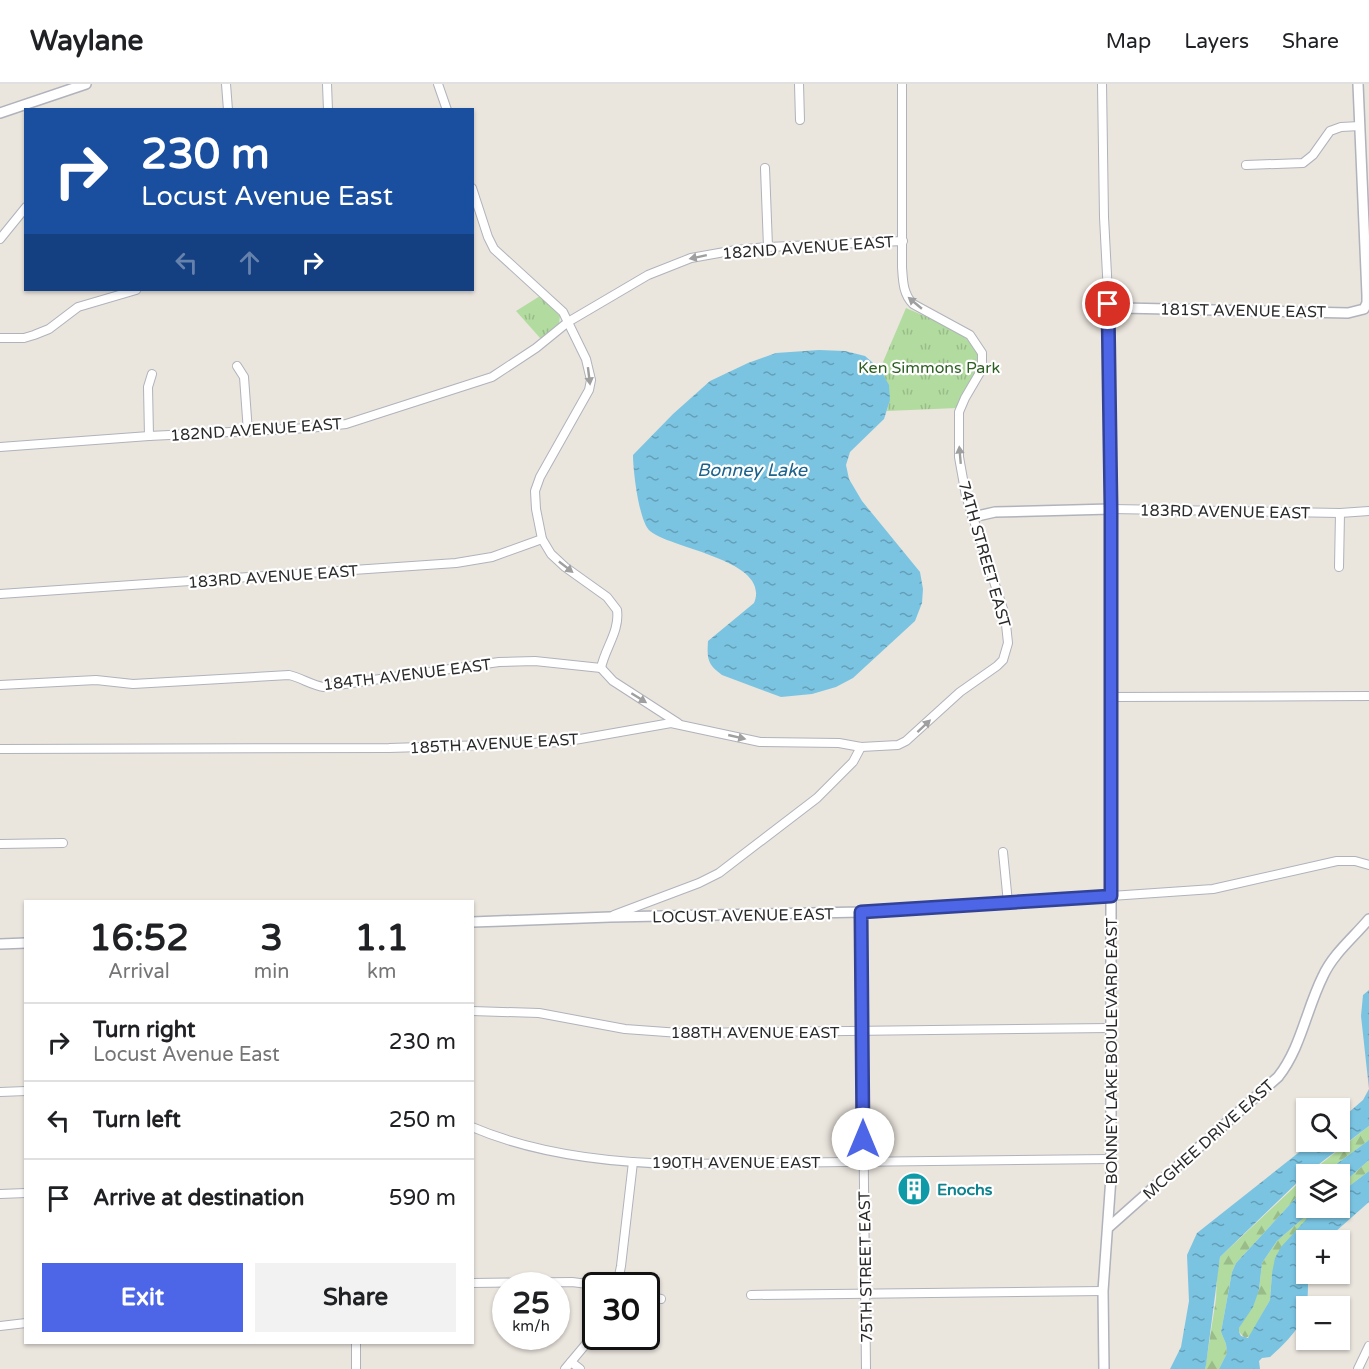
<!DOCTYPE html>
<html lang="en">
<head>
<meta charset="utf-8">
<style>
  body { margin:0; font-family:"Varela Round",sans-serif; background:#f2f2f2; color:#202124; height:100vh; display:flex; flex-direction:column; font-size:22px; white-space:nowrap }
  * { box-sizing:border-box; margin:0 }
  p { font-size:20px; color:#757577 }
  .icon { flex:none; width:33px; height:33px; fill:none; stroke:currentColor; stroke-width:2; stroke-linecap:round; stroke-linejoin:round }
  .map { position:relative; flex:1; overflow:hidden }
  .details { position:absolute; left:24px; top:816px; width:450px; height:444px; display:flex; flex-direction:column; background:#fff; border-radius:0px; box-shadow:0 2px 4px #0004 }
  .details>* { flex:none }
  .hud { position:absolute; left:24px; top:24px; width:450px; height:183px; border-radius:0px; box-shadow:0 2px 4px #0004; background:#1a4fa0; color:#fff; overflow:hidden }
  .tools { position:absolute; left:1296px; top:1014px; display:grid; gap:12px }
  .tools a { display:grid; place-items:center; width:54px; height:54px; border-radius:0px; background:#fff; box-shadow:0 2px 4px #0004; font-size:30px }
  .speed { position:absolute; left:492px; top:1188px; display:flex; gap:12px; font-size:30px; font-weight:700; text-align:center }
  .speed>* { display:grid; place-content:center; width:78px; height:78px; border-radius:50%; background:#fff; box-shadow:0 2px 4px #0004; line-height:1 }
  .speed small { font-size:15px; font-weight:400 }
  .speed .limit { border:3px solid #111; border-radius:9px; background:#fff; color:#111 }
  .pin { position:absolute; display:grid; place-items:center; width:51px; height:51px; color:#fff; margin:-26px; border:3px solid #fff; border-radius:50%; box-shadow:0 2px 6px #0007 }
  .me { position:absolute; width:66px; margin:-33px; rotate:0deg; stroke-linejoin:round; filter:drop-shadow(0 0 4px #0008) }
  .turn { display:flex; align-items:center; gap:21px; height:126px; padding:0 18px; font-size:27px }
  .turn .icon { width:78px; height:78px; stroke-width:2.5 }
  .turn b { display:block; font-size:42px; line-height:51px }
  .lanes { display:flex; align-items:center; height:57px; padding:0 18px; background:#0003; justify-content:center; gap:30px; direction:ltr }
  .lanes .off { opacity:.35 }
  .eta { display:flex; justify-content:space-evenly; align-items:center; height:102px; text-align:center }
  .eta b { font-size:36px; font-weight:700; line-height:42px }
  .cta { display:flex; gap:12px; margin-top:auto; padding:12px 18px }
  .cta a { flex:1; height:69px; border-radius:0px; background:#4d65e7; color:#fff; font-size:24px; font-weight:700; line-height:69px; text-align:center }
  .cta a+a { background:#f2f2f2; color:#202124 }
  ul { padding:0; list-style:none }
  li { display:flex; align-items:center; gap:18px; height:78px; padding:0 18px; border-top:2px solid #e0e0e0 }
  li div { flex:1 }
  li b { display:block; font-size:22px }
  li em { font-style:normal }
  header { display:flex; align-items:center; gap:36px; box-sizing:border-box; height:84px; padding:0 30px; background:#fff; border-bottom:2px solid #e0e0e0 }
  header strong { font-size:28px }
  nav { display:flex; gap:33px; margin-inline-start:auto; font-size:21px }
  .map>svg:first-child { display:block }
</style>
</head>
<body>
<header>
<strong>Waylane</strong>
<nav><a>Map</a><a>Layers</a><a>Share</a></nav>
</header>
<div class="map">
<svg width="1369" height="1285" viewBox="0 0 1369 1285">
  <defs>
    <pattern id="forest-firs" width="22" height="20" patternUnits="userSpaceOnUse" patternTransform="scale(1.5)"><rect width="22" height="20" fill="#b2db9f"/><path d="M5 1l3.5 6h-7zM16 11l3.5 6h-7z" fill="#99bc89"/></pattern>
    <pattern id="park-tufts" width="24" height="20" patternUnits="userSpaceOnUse" patternTransform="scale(1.5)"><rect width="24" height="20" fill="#b2db9f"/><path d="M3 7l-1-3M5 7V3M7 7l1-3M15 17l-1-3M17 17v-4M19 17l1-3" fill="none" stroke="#99bc89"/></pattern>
    <pattern id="water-ripples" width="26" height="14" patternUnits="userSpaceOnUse" patternTransform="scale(1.5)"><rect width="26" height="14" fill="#7ac4e2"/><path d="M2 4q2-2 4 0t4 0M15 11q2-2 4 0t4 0" fill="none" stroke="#649fb7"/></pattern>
  </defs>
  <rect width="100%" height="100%" fill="#eae5dd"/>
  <g fill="url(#forest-firs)">
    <path d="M1369 1042V1056L1323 1090H1308Z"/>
    <path d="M1369 1076V1087L1340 1109V1102Z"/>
    <path d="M1306 1092V1103L1236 1179 1232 1188 1221 1248 1226 1260 1227 1269 1219 1285H1205L1216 1215 1217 1192 1220 1173Z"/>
    <path d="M1315 1124H1321L1312 1129 1272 1189 1270 1216 1250 1252 1245 1254 1239 1248V1244L1259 1206 1262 1179 1277 1157Z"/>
  </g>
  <g fill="url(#park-tufts)">
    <path d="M540 212 560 232 559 240 541 255 516 227Z"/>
    <path d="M906 224C928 234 992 254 977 287 972 300 962 310 957 324L887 327C892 310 888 300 880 285Z"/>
  </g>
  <g fill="url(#water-ripples)">
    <path d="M819 266 845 267 865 272 880 285 889 301 890 316 884 335 850 368 846 381 849 395 862 417 920 488 923 505 922 519 915 537 853 594 836 603 812 610 781 613 722 591C707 580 707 575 708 557L754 519C772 476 671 465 650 447 639 438 633 386 633 371L673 330 710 297 748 279 776 269Z"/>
    <path d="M1369 906V1042L1306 1090 1220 1173 1206 1281 1205 1285H1170L1181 1263 1189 1217 1187 1171 1197 1149 1312 1058H1340V1036L1363 1016 1369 1005 1361 932 1363 911Z"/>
    <path d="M1369 1056V1076L1340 1102V1090H1323Z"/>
    <path d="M1369 1087V1118L1326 1156H1306C1306 1179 1312 1213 1303 1234 1297 1248 1281 1263 1270 1273L1262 1274 1259 1277 1260 1285H1219L1227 1269 1226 1260 1221 1248 1232 1188 1236 1179 1306 1103V1124H1315L1277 1157 1262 1179 1259 1206 1253 1223 1239 1244V1248L1241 1252 1248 1254 1270 1216 1272 1189 1275 1174 1281 1163 1312 1129 1321 1124H1340V1109Z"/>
  </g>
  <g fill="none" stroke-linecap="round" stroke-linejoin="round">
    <defs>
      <g id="minor">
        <path d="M226 0 228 26"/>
        <path d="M327 0 328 26"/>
        <path d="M438 0 447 26"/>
        <path d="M799 0 800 36"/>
        <path d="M1246 81 1303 79 1313 71 1330 47 1341 43 1360 42"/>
        <path d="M765 84 768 163"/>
        <path d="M472 104 488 153 494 165 563 228 586 275 591 296 589 306 540 393 535 407 536 425 542 455 551 470 565 483 607 513 617 526C620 547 605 564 601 584"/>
        <path d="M0 155 26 123"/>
        <path d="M1091 221 1109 229 1104 133 1102 0"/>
        <path d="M0 254H24L34 251 49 245 78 223 136 206"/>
        <path d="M237 282 244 293 248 348"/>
        <path d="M149 352 148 303 152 290"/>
        <path d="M0 363 149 352 309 344 346 340 492 293 536 264 568 238 648 191 691 174 736 166 768 163 903 157"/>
        <path d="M1111 425 1340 429 1369 427"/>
        <path d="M1339 483 1340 429"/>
        <path d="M0 510 456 479 492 473 542 455"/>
        <path d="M601 584 613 597 678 639"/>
        <path d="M0 601 96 596 133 600 289 591C302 594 311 601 324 603L499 578 535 577 601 584"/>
        <path d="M1111 613 1369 612"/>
        <path d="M0 665 389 664 515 660 563 658 671 639 760 658 839 659 861 663 898 661 906 657 960 608 997 582 1003 576 1008 559 1005 531 966 412 959 373V328L965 314 982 285V269L970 251 913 220C903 210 903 197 902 183V0"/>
        <path d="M0 760 63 759"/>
        <path d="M1003 768 1008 819"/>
        <path d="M1111 812 1213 805 1337 777H1355L1369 781"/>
        <path d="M861 828 866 1285"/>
        <path d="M614 831 699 799 719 789 817 714 853 678 861 663"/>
        <path d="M472 927 539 929 625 945 680 949 1111 944"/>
        <path d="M0 1008 26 1007"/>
        <path d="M472 1043C535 1070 613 1079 680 1080L1111 1075"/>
        <path d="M0 1110 26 1109"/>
        <path d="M472 1199 572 1198 603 1202"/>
        <path d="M617 1202 621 1182 633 1078"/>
        <path d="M751 1211 1103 1207"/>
        <path d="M646 1212 661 1215"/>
        <path d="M0 1242 26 1239"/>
        <path d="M571 1278 580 1285"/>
        <path d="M356 1285V1258"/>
        <path d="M565 1285 596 1248"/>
        <path d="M1358 1285 1369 1262"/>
      </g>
      <g id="tertiary">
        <path d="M0 29 86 0"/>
        <path d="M973 433 995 428 1111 425"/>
        <path d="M472 838 610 833 861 828 1111 812"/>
        <path d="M0 860 26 859"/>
        <path d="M1109 1143 1278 993C1301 964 1306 926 1323 892 1333 870 1353 854 1369 835"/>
        <path d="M1104 1285 1103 1207 1111 1093V425L1109 229 1113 225 1122 224 1348 229 1364 225 1367 219V211L1358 0"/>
      </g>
    </defs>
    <use href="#minor" stroke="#b0b3bc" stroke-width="10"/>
    <use href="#tertiary" stroke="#b0b3bc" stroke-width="12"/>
    <use href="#minor" stroke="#fff" stroke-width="8"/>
    <use href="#tertiary" stroke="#fff" stroke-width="9"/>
  </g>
  <defs><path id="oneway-solid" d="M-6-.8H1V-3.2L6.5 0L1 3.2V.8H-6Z" transform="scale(1.5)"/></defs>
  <g fill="#9f9f9f">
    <use href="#oneway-solid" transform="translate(698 173) rotate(168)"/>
    <use href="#oneway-solid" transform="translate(915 219) rotate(-140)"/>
    <use href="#oneway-solid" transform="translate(589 292) rotate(83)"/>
    <use href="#oneway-solid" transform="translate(960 371) rotate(-95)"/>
    <use href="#oneway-solid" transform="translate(566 483) rotate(38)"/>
    <use href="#oneway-solid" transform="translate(639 614) rotate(32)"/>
    <use href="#oneway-solid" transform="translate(924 642) rotate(-43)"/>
    <use href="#oneway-solid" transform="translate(737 653) rotate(13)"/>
  </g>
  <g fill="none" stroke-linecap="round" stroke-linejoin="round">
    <defs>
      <path id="route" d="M863 1055 861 828 1111 812V425L1108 220"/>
    </defs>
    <use href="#route" stroke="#324296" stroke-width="15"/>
    <use href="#route" stroke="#4d65e7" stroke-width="10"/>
  </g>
  <defs>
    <symbol id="building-disc" viewBox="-11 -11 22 22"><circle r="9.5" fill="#0f9aa8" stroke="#fff"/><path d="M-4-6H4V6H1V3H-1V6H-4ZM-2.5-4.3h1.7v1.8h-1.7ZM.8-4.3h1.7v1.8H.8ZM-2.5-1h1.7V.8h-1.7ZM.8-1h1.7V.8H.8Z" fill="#fff"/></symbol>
  </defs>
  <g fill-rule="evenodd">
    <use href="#building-disc" x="895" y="1086" width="38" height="38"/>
  </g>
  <g text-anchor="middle" stroke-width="4.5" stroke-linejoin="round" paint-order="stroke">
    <g font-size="16" fill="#2a2a2a" stroke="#fff">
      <text transform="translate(808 163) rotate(-4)" y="6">182ND AVENUE EAST</text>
      <text transform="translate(1243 226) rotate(1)" y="6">181ST AVENUE EAST</text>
      <text transform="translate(256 345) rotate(-4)" y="6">182ND AVENUE EAST</text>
      <text transform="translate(1225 427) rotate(1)" y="6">183RD AVENUE EAST</text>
      <text transform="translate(985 470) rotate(74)" y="6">74TH STREET EAST</text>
      <text transform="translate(273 492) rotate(-4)" y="6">183RD AVENUE EAST</text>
      <text transform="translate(407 590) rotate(-7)" y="6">184TH AVENUE EAST</text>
      <text transform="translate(494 659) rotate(-3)" y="6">185TH AVENUE EAST</text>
      <text transform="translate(743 831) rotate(-1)" y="6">LOCUST AVENUE EAST</text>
      <text x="755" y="954">188TH AVENUE EAST</text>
      <text transform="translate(1111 967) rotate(-90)" y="6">BONNEY LAKE BOULEVARD EAST</text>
      <text transform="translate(1208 1055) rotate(-42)" y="6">MCGHEE DRIVE EAST</text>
      <text x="736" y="1084">190TH AVENUE EAST</text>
      <text transform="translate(865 1183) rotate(-91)" y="6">75TH STREET EAST</text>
    </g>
    <g font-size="16" fill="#2c5f21" stroke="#fff">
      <text x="929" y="289">Ken Simmons Park</text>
    </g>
    <g font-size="16" font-weight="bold" fill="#0d838f" stroke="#fff" text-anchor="start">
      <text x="937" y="1111">Enochs</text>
    </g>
    <g font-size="18" font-style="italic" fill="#1b628c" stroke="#fff">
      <text x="752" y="392">Bonney Lake</text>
    </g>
  </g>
</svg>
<div class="tools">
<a><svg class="icon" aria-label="search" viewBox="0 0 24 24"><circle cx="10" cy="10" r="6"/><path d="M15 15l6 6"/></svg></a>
<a><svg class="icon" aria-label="layers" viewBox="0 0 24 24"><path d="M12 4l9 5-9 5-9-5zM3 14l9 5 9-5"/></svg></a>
<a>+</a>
<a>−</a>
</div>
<div class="speed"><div>25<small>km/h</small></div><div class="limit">30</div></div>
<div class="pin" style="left:1108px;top:220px;background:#d93025"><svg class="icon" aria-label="arrive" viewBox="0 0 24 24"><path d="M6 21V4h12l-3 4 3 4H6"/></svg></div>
<svg class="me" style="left:863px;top:1055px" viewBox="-20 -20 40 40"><circle r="19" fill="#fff"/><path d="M0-13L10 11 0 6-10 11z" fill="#4d65e7"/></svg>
<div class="hud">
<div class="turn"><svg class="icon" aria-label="right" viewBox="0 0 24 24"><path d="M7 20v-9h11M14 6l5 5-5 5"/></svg><div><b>230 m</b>Locust Avenue East</div></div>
<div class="lanes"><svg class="icon off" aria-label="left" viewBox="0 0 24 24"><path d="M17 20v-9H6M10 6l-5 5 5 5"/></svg><svg class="icon off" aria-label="ahead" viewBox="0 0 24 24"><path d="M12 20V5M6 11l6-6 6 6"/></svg><svg class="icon" aria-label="right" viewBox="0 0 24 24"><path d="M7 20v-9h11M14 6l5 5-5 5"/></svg></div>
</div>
<section class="details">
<div class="eta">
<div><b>16:52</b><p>Arrival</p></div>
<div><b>3</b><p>min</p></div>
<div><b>1.1</b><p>km</p></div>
</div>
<ul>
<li><svg class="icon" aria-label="right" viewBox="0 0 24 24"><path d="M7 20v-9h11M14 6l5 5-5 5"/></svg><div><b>Turn right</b><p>Locust Avenue East</p></div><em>230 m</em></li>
<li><svg class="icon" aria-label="left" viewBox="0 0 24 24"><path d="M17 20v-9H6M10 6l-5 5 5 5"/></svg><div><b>Turn left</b></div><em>250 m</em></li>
<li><svg class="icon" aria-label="arrive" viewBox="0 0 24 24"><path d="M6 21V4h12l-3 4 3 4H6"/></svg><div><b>Arrive at destination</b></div><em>590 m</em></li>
</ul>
<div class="cta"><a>Exit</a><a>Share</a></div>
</section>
</div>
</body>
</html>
